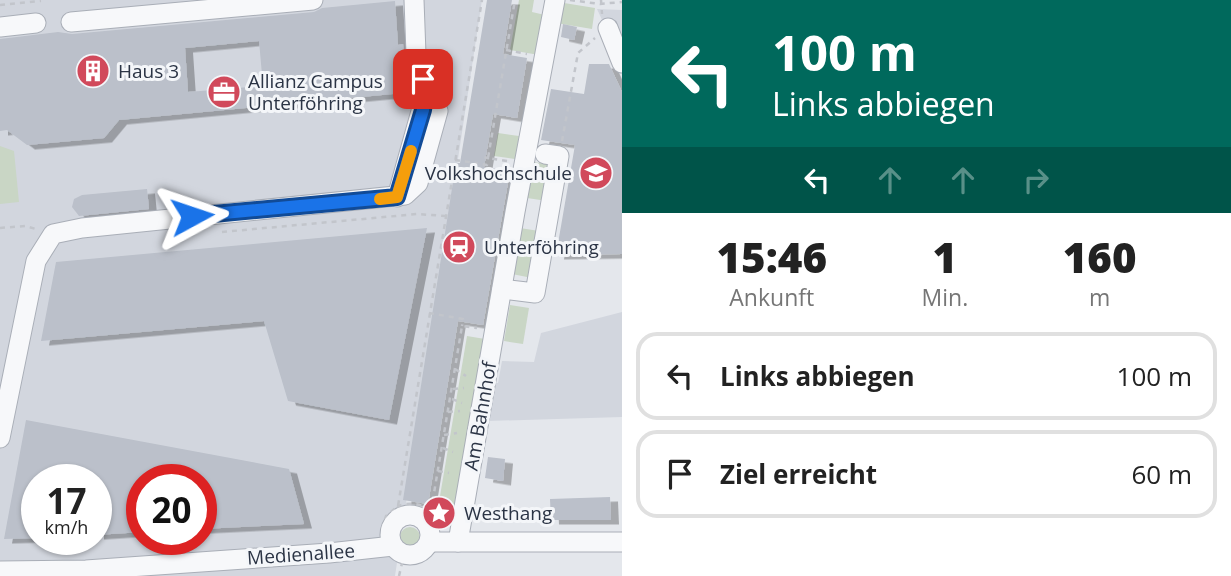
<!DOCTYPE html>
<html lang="de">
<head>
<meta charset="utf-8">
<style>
  body { margin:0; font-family:"Open Sans",sans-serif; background:#f6f6f6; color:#222; height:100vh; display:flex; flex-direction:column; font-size:26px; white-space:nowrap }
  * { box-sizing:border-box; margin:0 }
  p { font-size:23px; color:#767676 }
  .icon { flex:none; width:38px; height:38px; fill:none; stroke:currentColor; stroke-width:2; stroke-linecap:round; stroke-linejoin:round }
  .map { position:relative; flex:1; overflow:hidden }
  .details { display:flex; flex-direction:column; background:#fff; width:609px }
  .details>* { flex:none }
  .banner { background:#00695c; color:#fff; overflow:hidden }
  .speed { position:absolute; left:21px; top:464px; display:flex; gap:14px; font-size:35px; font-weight:700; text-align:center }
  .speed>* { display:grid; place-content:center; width:91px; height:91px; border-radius:50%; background:#fff; box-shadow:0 2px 5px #0004; line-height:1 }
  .speed small { font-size:18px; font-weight:400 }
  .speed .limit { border:10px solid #d22; background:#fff; color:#111 }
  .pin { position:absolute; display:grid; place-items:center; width:60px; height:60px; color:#fff; margin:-30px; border-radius:14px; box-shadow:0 4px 10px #0006 }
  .me { position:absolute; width:77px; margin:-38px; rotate:85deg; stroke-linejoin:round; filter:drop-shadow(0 0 5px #0008) }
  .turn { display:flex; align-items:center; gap:24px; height:147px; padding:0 35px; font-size:32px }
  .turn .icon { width:91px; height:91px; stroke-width:2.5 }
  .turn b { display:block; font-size:49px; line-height:60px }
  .lanes { display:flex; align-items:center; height:66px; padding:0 35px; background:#0003; justify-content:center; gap:35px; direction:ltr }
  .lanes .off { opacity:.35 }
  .eta { display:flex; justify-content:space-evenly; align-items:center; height:119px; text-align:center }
  .eta b { font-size:42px; font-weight:800; line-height:49px }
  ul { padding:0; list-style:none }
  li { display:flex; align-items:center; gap:21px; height:88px; margin:0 14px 10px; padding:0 21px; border:4px solid #e0e0e0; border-radius:21px }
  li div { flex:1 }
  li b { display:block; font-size:26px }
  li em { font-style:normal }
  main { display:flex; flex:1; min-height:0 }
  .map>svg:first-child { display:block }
</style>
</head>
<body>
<main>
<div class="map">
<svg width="622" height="576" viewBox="0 0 622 576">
  <defs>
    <filter id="shadow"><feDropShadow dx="8" dy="4.5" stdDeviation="0" flood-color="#0004"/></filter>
  </defs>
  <rect width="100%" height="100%" fill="#e4e7ec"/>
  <g fill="#d2d6de" fill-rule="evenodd">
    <path d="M0 0H482L395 576H0ZM37 480H96V539H37ZM142 480H201V539H142Z"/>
    <path d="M597 9 622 10V63Z"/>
    <path d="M622 312V417L487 421 492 383H498L502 361 534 362 541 333Z"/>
  </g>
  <g fill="#c9d6c5">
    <path d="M519 0H534L532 12 545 15 539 55 510 50Z"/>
    <path d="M564 3 595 8 592 29 556 23Z"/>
    <path d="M498 133 519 136 515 159 494 156Z"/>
    <path d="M0 146 14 151 19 202 0 204Z"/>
    <path d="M533 162 553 165 547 201 527 198Z"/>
    <path d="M520 228 539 231 532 278 512 274Z"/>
    <path d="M510 305 529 308 523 344 504 341Z"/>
    <path d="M467 336 485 339 458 505 439 502Z"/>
    <circle cx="410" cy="537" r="10"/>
  </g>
  <g fill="#bbc0ca" fill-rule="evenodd" filter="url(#shadow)">
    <path d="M487 0H512L503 54 527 58 517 118 493 114 484 167 510 171 483 325 458 321 428 504 403 500 456 163H460Z"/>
    <path d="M395 1 398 45 403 44 404 56H400L403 93 119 120 104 138 27 145 7 130 0 131V39L58 32 72 34 314 12 322 8ZM259 41 263 86 188 92 185 48Z"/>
    <path d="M563 24 577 27 574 40 561 37Z"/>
    <path d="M589 64H609L622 92V254L556 255 575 145 541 140 551 89 584 94Z"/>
    <path d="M147 189 149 209 79 216 72 207 74 199 82 195Z"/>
    <path d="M427 228 389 420 288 401 264 321 41 341 56 262Z"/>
    <path d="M26 420 289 469 304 524 201 529V480H142V532L96 535V480H37V538L4 539Z"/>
    <path d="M488 457 505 459 503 481 485 478Z"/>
    <path d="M610 497 611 520H551L550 499Z"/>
  </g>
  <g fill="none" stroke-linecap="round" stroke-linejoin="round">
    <defs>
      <g id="minor">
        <path d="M71 22 313 0"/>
        <path d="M0 27 36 23"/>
        <path d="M608 28 622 63"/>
        <path d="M397 197 425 97 421 72 416 54 414 0"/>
        <path d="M502 289 535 293 559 156 545 154"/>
        <path d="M0 438 36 261 53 234 82 228 405 195 418 183 438 111"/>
        <circle cx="410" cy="535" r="20"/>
        <path d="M429 542H622"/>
        <path d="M458 542 515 212 555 0"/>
        <path d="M0 571 86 570 329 553 393 546"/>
      </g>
    </defs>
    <use href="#minor" stroke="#a9aeb7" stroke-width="21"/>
    <g stroke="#c2c5cb" stroke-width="2.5" stroke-dasharray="5 5" stroke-linecap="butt">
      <path d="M570 0 600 4 622 2"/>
      <path d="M601 0 602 14"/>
      <path d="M0 5 41 1"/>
      <path d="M506 50 527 54"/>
      <path d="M562 141 578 53 595 38"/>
      <path d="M455 160 476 163"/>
      <path d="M507 161 488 158 515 0"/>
      <path d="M475 166 476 163 487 165 488 158 483 157"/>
      <path d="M0 228 25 226 36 229"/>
      <path d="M222 232 417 214 445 216"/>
      <path d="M600 254V258"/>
      <path d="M429 313 463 319 462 326"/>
      <path d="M455 369 466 376"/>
      <path d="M453 389 464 388"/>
      <path d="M452 399 462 403"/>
      <path d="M448 412 460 411"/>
      <path d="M444 435 457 433"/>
      <path d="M443 448 453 452"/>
      <path d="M438 471 449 473"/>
      <path d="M431 511 462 326 477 328"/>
      <path d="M401 517 398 506C416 500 432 506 440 524"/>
      <path d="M382 529 386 516 398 506 482 0"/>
      <path d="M399 576 403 559"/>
    </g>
    <use href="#minor" stroke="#f7f8fa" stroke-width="19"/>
  </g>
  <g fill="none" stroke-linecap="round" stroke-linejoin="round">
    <defs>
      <path id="route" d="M192 216 397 197 423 110 425 97 423 79"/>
    </defs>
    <use href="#route" stroke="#114b97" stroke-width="18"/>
    <use href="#route" stroke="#1a73e8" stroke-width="12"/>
    <path stroke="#f59e0b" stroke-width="12" d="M380 199 397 197 411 151"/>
  </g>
  <defs>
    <symbol id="building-disc" viewBox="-11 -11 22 22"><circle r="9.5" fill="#d1495b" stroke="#f4f6f9"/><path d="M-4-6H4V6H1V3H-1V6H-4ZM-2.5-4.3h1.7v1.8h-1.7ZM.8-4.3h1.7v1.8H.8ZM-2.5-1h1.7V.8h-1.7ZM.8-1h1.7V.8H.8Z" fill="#fff"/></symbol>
    <symbol id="office-disc" viewBox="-11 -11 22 22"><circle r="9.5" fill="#d1495b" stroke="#f4f6f9"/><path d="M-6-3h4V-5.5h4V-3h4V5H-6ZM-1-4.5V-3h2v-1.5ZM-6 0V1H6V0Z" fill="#fff"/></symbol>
    <symbol id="university-disc" viewBox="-11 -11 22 22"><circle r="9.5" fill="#d1495b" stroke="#f4f6f9"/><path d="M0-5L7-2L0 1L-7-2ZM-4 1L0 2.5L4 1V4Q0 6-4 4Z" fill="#fff"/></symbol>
    <symbol id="station-disc" viewBox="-11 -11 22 22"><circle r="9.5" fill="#d1495b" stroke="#f4f6f9"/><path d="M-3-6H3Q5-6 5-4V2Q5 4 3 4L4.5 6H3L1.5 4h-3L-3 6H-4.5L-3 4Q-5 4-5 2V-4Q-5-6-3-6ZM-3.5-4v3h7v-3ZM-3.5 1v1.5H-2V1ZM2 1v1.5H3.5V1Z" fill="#fff"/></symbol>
    <symbol id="sight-disc" viewBox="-11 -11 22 22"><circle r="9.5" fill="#d1495b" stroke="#f4f6f9"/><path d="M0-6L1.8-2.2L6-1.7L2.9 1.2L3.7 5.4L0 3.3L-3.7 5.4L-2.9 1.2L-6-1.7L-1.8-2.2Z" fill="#fff"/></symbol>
  </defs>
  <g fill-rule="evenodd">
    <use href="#building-disc" x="74" y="52" width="38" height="38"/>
    <use href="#office-disc" x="205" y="73" width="38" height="38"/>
    <use href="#university-disc" x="577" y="154" width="38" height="38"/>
    <use href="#station-disc" x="440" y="228" width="38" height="38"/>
    <use href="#sight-disc" x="420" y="494" width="38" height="38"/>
  </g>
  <g text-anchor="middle" stroke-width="6" stroke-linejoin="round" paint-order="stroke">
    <g font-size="19" fill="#2b3445" stroke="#f4f6f9" text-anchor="start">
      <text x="118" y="78">Haus 3</text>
      <text x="248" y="88">Allianz Campus<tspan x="248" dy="22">Unterföhring</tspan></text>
      <text x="572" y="180" text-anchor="end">Volkshochschule</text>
      <text x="484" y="254">Unterföhring</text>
      <text x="464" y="520">Westhang</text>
    </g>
    <g font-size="19" fill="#2b3445" stroke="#f4f6f9">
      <text transform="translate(480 416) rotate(-80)" y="7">Am Bahnhof</text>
      <text transform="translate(301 554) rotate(-4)" y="7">Medienallee</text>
    </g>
  </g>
</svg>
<div class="speed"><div>17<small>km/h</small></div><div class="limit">20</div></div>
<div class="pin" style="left:423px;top:79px;background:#d93025"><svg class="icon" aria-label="arrive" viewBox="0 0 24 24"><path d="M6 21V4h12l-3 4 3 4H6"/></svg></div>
<svg class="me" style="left:192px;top:216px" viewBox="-20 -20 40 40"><path d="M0-17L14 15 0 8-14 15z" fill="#1a73e8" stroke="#fff" stroke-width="4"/></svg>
</div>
<section class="details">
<div class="banner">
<div class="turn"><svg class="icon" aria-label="left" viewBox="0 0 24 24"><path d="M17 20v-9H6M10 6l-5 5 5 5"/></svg><div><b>100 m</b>Links abbiegen</div></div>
<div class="lanes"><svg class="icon" aria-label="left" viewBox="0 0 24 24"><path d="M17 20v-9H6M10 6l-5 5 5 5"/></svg><svg class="icon off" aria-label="ahead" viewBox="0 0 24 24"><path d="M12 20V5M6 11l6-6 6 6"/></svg><svg class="icon off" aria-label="ahead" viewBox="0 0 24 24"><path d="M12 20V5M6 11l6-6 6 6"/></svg><svg class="icon off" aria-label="right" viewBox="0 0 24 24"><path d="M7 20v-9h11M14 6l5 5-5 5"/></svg></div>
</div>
<div class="eta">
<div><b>15:46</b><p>Ankunft</p></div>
<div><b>1</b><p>Min.</p></div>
<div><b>160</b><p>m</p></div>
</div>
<ul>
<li><svg class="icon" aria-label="left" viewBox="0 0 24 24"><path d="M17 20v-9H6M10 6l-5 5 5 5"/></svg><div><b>Links abbiegen</b></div><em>100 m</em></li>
<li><svg class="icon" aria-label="arrive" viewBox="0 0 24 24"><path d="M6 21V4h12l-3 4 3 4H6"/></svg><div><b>Ziel erreicht</b></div><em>60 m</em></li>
</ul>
</section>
</main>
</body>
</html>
